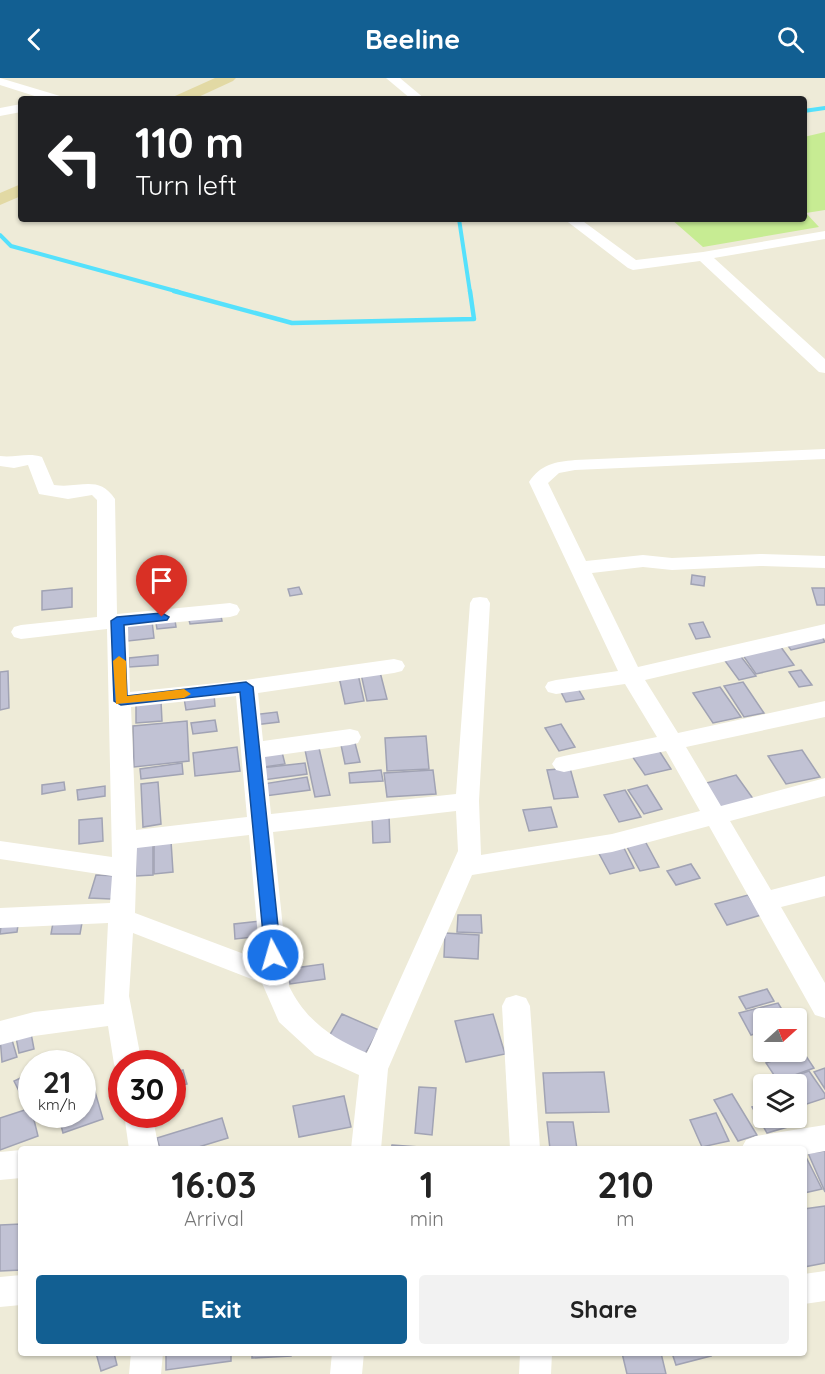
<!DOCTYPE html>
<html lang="en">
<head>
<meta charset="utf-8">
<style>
  body { margin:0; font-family:Quicksand,sans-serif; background:#f2f2f2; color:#222; height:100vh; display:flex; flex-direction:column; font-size:22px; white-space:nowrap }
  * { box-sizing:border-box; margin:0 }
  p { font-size:20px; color:#767676 }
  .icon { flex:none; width:33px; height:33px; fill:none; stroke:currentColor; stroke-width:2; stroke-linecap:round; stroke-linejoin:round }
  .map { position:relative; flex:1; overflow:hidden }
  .sheet { position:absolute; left:18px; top:1068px; width:789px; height:210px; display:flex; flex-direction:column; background:#fff; border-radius:6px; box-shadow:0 2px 4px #0004 }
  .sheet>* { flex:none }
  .top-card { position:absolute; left:18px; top:18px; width:789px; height:126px; border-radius:6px; box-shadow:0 2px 4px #0004; background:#202124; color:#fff; overflow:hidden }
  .needle { width:39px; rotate:69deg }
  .tools { position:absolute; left:753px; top:930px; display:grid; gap:12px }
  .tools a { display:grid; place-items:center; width:54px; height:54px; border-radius:6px; background:#fff; box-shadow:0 2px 4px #0004; font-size:30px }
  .speed { position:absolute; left:18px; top:972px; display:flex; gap:12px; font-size:30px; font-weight:700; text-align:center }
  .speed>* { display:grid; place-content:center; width:78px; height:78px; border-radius:50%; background:#fff; box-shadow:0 2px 4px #0004; line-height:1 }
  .speed small { font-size:15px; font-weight:400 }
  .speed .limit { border:9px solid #d22; background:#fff; color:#111 }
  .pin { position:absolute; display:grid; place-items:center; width:51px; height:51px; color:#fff; margin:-62px -26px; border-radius:50% 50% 50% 0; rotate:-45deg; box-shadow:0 0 6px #0007 }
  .pin .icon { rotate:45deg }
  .me { position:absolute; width:66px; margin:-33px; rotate:354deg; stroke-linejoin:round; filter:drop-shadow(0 0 4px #0008) }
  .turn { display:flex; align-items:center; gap:21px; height:126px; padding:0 18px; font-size:27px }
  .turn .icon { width:78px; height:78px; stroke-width:2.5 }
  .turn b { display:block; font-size:42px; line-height:51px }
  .eta { display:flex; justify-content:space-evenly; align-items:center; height:102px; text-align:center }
  .eta b { font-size:36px; font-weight:700; line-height:42px }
  .action { display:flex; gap:12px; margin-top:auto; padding:12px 18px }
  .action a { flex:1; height:69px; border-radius:6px; background:#125f92; color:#fff; font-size:24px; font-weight:700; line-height:69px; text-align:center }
  .action a+a { background:#f2f2f2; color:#222 }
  header { display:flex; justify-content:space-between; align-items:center; height:78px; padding:0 18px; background:#125f92; color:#fff; font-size:27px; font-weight:700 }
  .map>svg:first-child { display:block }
</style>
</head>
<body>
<header><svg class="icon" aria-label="back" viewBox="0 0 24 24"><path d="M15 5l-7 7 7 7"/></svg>Beeline<svg class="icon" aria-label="search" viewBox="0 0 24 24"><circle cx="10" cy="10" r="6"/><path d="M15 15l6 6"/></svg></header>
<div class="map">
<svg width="825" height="1296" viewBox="0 0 825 1296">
  <rect width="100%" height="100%" fill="#eeebd8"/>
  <path fill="#c7ec93" d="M825 54V132L806 135 819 149 703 169 671 141H804V59Z"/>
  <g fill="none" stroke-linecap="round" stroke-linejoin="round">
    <g stroke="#55e1fc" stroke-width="4">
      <path d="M804 33 825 30"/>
      <path d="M459 141 470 214"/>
      <path d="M0 157 11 168 179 214"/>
    </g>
    <path stroke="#55e1fc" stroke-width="4.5" d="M174 213 292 245 474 241 470 213"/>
  </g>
  <g fill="#c1c2d4" stroke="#a1a3b4" stroke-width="1.5">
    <path d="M692 497 705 499 704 508 691 506Z"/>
    <path d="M299 509 302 516 290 518 288 511Z"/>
    <path d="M72 510V529L42 532V513Z"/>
    <path d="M812 510H825V527H817Z"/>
    <path d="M221 538 222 543 190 546 189 542Z"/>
    <path d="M175 542 176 549 157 551 156 545Z"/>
    <path d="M152 543 154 560 128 563 126 547Z"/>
    <path d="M703 544 710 559 696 561 689 546Z"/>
    <path d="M821 557 825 564 791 572 786 565Z"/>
    <path d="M778 565 794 587 756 596 740 573Z"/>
    <path d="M739 576 756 598 739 602 723 580Z"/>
    <path d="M158 577V587L129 589V580Z"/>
    <path d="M801 592 812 607 799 609 789 594Z"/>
    <path d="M8 593 9 630 0 632V594Z"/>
    <path d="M380 594 387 621 367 623 361 596Z"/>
    <path d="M358 596 364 623 345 626 339 599Z"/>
    <path d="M743 604 764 635 744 639 724 608Z"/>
    <path d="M576 607 584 621 566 624 559 610Z"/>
    <path d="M720 609 741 639 713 645 693 615Z"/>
    <path d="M214 616 215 628 186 632 184 620Z"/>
    <path d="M161 623 162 643 136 645V625Z"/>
    <path d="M277 634 279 644 254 647 252 637Z"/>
    <path d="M215 642 217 653 193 656 191 645Z"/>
    <path d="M187 643 189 683 134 689 133 648Z"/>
    <path d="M561 646 575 669 559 673 545 650Z"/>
    <path d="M426 658 429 691 387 693 385 660Z"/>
    <path d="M355 665 360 684 345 686 341 667Z"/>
    <path d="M237 669 240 693 195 698 193 675Z"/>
    <path d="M281 670 285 686 264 689 260 674Z"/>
    <path d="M319 670 330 717 315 719 305 672Z"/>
    <path d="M658 671 671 691 645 697 632 678Z"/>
    <path d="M802 672 820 699 786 706 768 678Z"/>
    <path d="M182 685 183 696 141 701 140 691Z"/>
    <path d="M305 685 307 696 263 702 261 690Z"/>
    <path d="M570 690 578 719 554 721 547 692Z"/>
    <path d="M381 692 383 703 350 705 349 695Z"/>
    <path d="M433 692 436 716 387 719 384 695Z"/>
    <path d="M736 697 754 722 720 731 703 706Z"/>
    <path d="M307 699 310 712 265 718 263 706Z"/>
    <path d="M64 704 65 712 42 716V707Z"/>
    <path d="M158 704 161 746 143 749 141 706Z"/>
    <path d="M647 707 662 731 644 736 628 712Z"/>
    <path d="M105 708V718L78 722 77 712Z"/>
    <path d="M625 712 641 739 619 744 604 717Z"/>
    <path d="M551 729 557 749 529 753 523 732Z"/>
    <path d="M372 737H389L390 764 373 765Z"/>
    <path d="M102 740 103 763 79 766V742Z"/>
    <path d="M171 763 173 794 154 796V765Z"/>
    <path d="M645 763 659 789 640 793 626 767Z"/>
    <path d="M621 764 634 790 610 796 596 770Z"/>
    <path d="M153 766V797L136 798V767Z"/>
    <path d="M691 786 700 800 676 807 667 793Z"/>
    <path d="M96 797 118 798 111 821 89 820Z"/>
    <path d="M748 817 761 837 727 847 715 826Z"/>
    <path d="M458 837H481L482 855 457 854Z"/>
    <path d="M54 839H83L80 856H51Z"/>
    <path d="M19 840 17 854 0 856 2 841Z"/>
    <path d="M260 843 262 858 235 861 234 846Z"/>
    <path d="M445 855 479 857 478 881 444 879Z"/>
    <path d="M323 886 325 901 290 906 288 891Z"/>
    <path d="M767 911 774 923 746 931 739 919Z"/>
    <path d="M778 925 787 940H764V953L751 957 739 935Z"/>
    <path d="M342 936 379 952 365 976 328 960Z"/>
    <path d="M493 936 505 976 466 984 455 943Z"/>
    <path d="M30 950 34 971 19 975 15 954Z"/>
    <path d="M10 955 17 979 2 984 0 959Z"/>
    <path d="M764 956V974H775L765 977 754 959Z"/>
    <path d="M802 972 814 990 778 1003 766 985Z"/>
    <path d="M825 990V1011L814 994Z"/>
    <path d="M183 992 187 1006 172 1010V995Z"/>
    <path d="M809 993 825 1016V1020L801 1028 796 1022V1006H787L784 1002Z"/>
    <path d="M604 994 609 1034 546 1035 543 995Z"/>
    <path d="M31 995 32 1027 27 1029 14 1003Z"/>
    <path d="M93 1007 103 1041 63 1055 58 1036H82V1010Z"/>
    <path d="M419 1009 436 1010 432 1057 415 1055Z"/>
    <path d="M732 1016 757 1057 738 1063 714 1022Z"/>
    <path d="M344 1018 351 1049 299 1059 293 1028Z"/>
    <path d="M764 1026V1040H794L798 1046 767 1055 752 1029Z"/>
    <path d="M31 1030 38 1058 0 1072V1040Z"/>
    <path d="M716 1035 729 1063 702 1069 690 1042Z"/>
    <path d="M222 1040 228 1060 192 1071H160L157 1060Z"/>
    <path d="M547 1044H573L577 1071H550Z"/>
    <path d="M392 1067 420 1069 391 1071Z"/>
    <path d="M825 1073V1114L808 1075Z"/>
    <path d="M804 1075 822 1111 804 1115Z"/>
    <path d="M825 1128V1185L804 1189V1131Z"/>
    <path d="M21 1146V1192L0 1193V1147Z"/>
    <path d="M96 1275H114L117 1287 101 1293Z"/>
    <path d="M166 1275H231V1283L166 1292Z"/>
    <path d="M252 1275H291V1278L252 1280Z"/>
    <path d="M622 1275H661L666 1296H627Z"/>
    <path d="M672 1275H709L711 1278 676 1287Z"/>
  </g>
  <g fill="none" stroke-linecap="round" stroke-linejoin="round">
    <g fill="#fff" fill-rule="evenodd">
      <path d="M0 0 60 18 62 21H44L0 7Z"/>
      <path d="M386 0H400L425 21H411Z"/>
      <path d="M21 26V34L0 38V30Z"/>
      <path d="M564 141H580L636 182 703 174 825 153V161L714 180 825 281V295L819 294 700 183 633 192 628 190Z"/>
      <path d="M825 371V381L575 392 559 395 548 405 586 483 643 477 672 480 760 476 825 478V490L760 488 672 492 643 489 592 495 638 589 825 546V560L645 602 678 655 825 623V639L686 669 721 728 825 700V718L730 743 771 812 825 798V818L781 829 825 905V940L815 937 709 748 612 774 472 797 388 991 381 1071H351L359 997 315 977 279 944 262 905 133 855 129 918 142 986H122V996L118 995 114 986 108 948 34 958 0 967V943L34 934 104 926 108 845 0 850V830L110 825 112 798 0 781V763L112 779 107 551 21 561 14 559 11 554 14 549 21 547 97 539V422L92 417 68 421 39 416 28 387 14 390 0 388V378C15 380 28 374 42 379L54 407C80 411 98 396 115 421L117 536 230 525 237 527 240 532 237 537 230 539 128 549 130 614 246 602 394 581 402 583 405 588 402 593 394 595 258 615 263 663 350 651 358 653 361 659 358 665 350 667 265 679 271 736 456 716 470 525 473 520 480 519 487 520 490 525 479 723 481 777 612 756 700 733 666 673 564 694 556 692 552 686 556 680 564 678 657 659 625 606 556 616 548 614 545 609 548 604 556 602 618 593 529 404C541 386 555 384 575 382ZM236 618 247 739 136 752 131 629ZM456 733 458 773 367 975C332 960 306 943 289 908L273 754ZM249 757 260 882 135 835 137 770Z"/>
      <path d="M516 917 526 920 530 928 540 1071H510L502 928 506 920Z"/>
      <path d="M124 1036H152L159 1071H129Z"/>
      <path d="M825 1047V1073L804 1077V1071H741L746 1062 756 1058Z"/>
      <path d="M21 1072V1100L0 1102V1074Z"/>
      <path d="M825 1193V1223L804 1226V1196Z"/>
      <path d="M21 1197V1227L0 1229V1199Z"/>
      <path d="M131 1275H163L161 1296H129Z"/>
      <path d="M332 1275H364L362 1296H330Z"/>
      <path d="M520 1275H552L551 1296H519Z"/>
    </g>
    <g fill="#e2d9a4" fill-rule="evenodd">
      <path d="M215 0H236L233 3 194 21H173L175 18Z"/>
      <path d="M21 106V118L0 127V115Z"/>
    </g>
  </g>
  <path fill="#1a73e8" stroke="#114b97" stroke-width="1.5" d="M162 535 169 539 167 542 124 547 127 618 246 604 253 609 281 877 279 882 273 883 268 882 265 877 240 614 121 627 114 623 111 543 117 539Z"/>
  <path fill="#f59e0b" d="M119 578 126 583 127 618 184 611 191 616 184 620 116 626 113 583Z"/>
</svg>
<div class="tools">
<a><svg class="needle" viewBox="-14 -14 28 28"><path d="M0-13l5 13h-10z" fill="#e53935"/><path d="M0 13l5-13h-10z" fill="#767676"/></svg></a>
<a><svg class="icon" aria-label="layers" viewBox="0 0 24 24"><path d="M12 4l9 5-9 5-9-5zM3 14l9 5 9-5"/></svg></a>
</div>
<div class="speed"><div>21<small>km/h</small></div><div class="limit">30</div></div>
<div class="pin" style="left:162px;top:539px;background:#d93025"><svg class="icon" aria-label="arrive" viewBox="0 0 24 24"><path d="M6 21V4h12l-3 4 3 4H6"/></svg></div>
<svg class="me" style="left:273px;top:877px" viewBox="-20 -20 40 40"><circle r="17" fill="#1a73e8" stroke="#fff" stroke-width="3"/><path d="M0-11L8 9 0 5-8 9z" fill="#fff"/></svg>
<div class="top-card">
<div class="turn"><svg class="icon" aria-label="left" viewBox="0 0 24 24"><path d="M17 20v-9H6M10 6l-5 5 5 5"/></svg><div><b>110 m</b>Turn left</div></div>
</div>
<section class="sheet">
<div class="eta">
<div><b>16:03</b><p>Arrival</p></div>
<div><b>1</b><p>min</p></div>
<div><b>210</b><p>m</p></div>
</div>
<div class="action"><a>Exit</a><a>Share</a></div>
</section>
</div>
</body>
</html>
